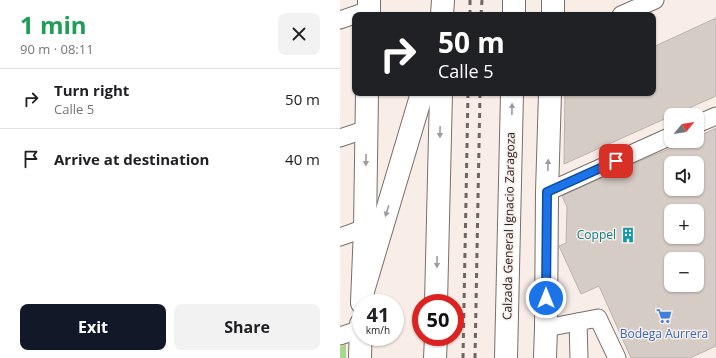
<!DOCTYPE html>
<html lang="en">
<head>
<meta charset="utf-8">
<style>
  body { margin:0; font-family:"Open Sans",sans-serif; background:#f2f2f2; color:#202124; height:100vh; display:flex; flex-direction:column; font-size:15px; white-space:nowrap }
  * { box-sizing:border-box; margin:0 }
  p { font-size:13px; color:#757577 }
  .icon { flex:none; width:22px; height:22px; fill:none; stroke:currentColor; stroke-width:2; stroke-linecap:round; stroke-linejoin:round }
  .map { position:relative; flex:1; overflow:hidden }
  .details { display:flex; flex-direction:column; background:#fff; width:340px }
  .details>* { flex:none }
  .banner { position:absolute; left:12px; top:12px; width:304px; height:84px; border-radius:8px; box-shadow:0 1px 3px #0004; background:#202124; color:#fff; overflow:hidden }
  .needle { width:26px; rotate:60deg }
  .buttons { position:absolute; left:324px; top:108px; display:grid; gap:8px }
  .buttons a { display:grid; place-items:center; width:40px; height:40px; border-radius:8px; background:#fff; box-shadow:0 1px 3px #0004; font-size:20px }
  .speed { position:absolute; left:12px; top:294px; display:flex; gap:8px; font-size:20px; font-weight:700; text-align:center }
  .speed>* { display:grid; place-content:center; width:52px; height:52px; border-radius:50%; background:#fff; box-shadow:0 1px 3px #0004; line-height:1 }
  .speed small { font-size:10px; font-weight:400 }
  .speed .limit { border:6px solid #d22; background:#fff; color:#111 }
  .pin { position:absolute; display:grid; place-items:center; width:34px; height:34px; color:#fff; margin:-17px; border-radius:8px; box-shadow:0 2px 6px #0006 }
  .me { position:absolute; width:44px; margin:-22px; rotate:0deg; stroke-linejoin:round; filter:drop-shadow(0 0 3px #0008) }
  .turn { display:flex; align-items:center; gap:14px; height:84px; padding:0 20px; font-size:18px }
  .turn .icon { width:52px; height:52px; stroke-width:2.5 }
  .turn b { display:block; font-size:28px; line-height:34px }
  .round { display:grid; place-items:center; flex:none; width:42px; height:42px; border-radius:8px; background:#f2f2f2 }
  .summary { display:flex; align-items:center; justify-content:space-between; height:68px; padding:0 20px }
  h1 { font-size:24px; font-weight:700; line-height:30px; color:#1e9e55 }
  .button { display:flex; gap:8px; margin-top:auto; padding:8px 20px }
  .button a { flex:1; height:46px; border-radius:8px; background:#111827; color:#fff; font-size:16px; font-weight:700; line-height:46px; text-align:center }
  .button a+a { background:#f2f2f2; color:#202124 }
  ul { padding:0; list-style:none }
  li { display:flex; align-items:center; gap:12px; height:60px; padding:0 20px; border-top:1px solid #e0e0e0 }
  li div { flex:1 }
  li b { display:block; font-size:15px }
  li em { font-style:normal }
  main { display:flex; flex:1; min-height:0 }
  .map>svg:first-child { display:block }
</style>
</head>
<body>
<main>
<section class="details">
<div class="summary"><div><h1>1 min</h1><p>90 m · 08:11</p></div><a class="round"><svg class="icon" aria-label="close" viewBox="0 0 24 24"><path d="M6 6l12 12M18 6L6 18"/></svg></a></div>
<ul>
<li><svg class="icon" aria-label="right" viewBox="0 0 24 24"><path d="M7 20v-9h11M14 6l5 5-5 5"/></svg><div><b>Turn right</b><p>Calle 5</p></div><em>50 m</em></li>
<li><svg class="icon" aria-label="arrive" viewBox="0 0 24 24"><path d="M6 21V4h12l-3 4 3 4H6"/></svg><div><b>Arrive at destination</b></div><em>40 m</em></li>
</ul>
<div class="button"><a>Exit</a><a>Share</a></div>
</section>
<div class="map">
<svg width="376" height="358" viewBox="0 0 376 358">
  <rect width="100%" height="100%" fill="#f8ede7"/>
  <path fill="#a8d68f" d="M6 344V358H0V347Z"/>
  <g fill="#d6ccc6" stroke="#bdb3ae" fill-rule="evenodd">
    <path d="M376 18V96L224 164 225 93H313V47Z"/>
    <path d="M376 128V346L350 358H291L259 286 241 294 219 246 226 243 227 207 222 196 288 166 348 141H357V137ZM331 163H357V189H331ZM331 211H357V237H331ZM331 259H357V285H331Z"/>
  </g>
  <g fill="none" stroke-linecap="round" stroke-linejoin="round">
    <defs>
      <g id="minor">
        <path d="M281 15 315 0"/>
        <path d="M0 20 29 10"/>
        <path d="M357 124 376 116"/>
        <path d="M0 138 27 129"/>
        <path d="M207 192 331 136"/>
        <path d="M0 237 25 228"/>
        <path d="M238 322 239 358"/>
        <path d="M206 328 258 318 277 358"/>
        <path d="M0 336 21 329"/>
      </g>
      <g id="major">
        <path d="M29 15V0"/>
        <path d="M213 15V0"/>
        <path d="M22 303 25 228 27 93"/>
        <path d="M20 358 21 324"/>
        <path d="M205 358 206 328 207 192 210 93"/>
      </g>
      <g id="highway">
        <path d="M102 15 103 0"/>
        <path d="M174 15V0"/>
        <path d="M23 291 82 93"/>
        <path d="M96 303 101 93"/>
        <path d="M95 358 96 337"/>
        <path d="M166 358 172 93"/>
      </g>
    </defs>
    <use href="#minor" stroke="#786f6a" stroke-width="19"/>
    <use href="#major" stroke="#786f6a" stroke-width="24"/>
    <use href="#highway" stroke="#786f6a" stroke-width="24"/>
    <use href="#minor" stroke="#fff" stroke-width="17"/>
    <use href="#major" stroke="#fff" stroke-width="22"/>
    <use href="#highway" stroke="#fff" stroke-width="22"/>
    <g stroke="#6c6562" stroke-width="3" stroke-dasharray="5 5" stroke-linecap="butt">
      <path d="M130 15V0"/>
      <path d="M141 15 142 0"/>
      <path d="M123 358 128 93"/>
      <path d="M135 358 140 93"/>
    </g>
  </g>
  <defs><path id="oneway-solid" d="M-6-.8H1V-3.2L6.5 0L1 3.2V.8H-6Z"/></defs>
  <g fill="#9e9c9b">
    <use href="#oneway-solid" transform="translate(172 109) rotate(-89)"/>
    <use href="#oneway-solid" transform="translate(100 132) rotate(91)"/>
    <use href="#oneway-solid" transform="translate(26 160) rotate(91)"/>
    <use href="#oneway-solid" transform="translate(208 165) rotate(-88)"/>
    <use href="#oneway-solid" transform="translate(47 211) rotate(107)"/>
    <use href="#oneway-solid" transform="translate(97 262) rotate(91)"/>
  </g>
  <g fill="none" stroke-linecap="round" stroke-linejoin="round">
    <defs>
      <path id="route" d="M206 298 207 192 276 161"/>
    </defs>
    <use href="#route" stroke="#114b97" stroke-width="10"/>
    <use href="#route" stroke="#1a73e8" stroke-width="7"/>
  </g>
  <defs>
    <symbol id="building-bare" viewBox="-9 -9 18 18"><path d="M-4-6H4V6H1V3H-1V6H-4ZM-2.5-4.3h1.7v1.8h-1.7ZM.8-4.3h1.7v1.8H.8ZM-2.5-1h1.7V.8h-1.7ZM.8-1h1.7V.8H.8Z" fill="#0f9aa8" stroke="#f8ede7" stroke-width="2.5" paint-order="stroke"/></symbol>
    <symbol id="supermarket-bare" viewBox="-9 -9 18 18"><path d="M-6-5.5h2.5l.6 2H6L4.5 2H-2.5L-4.4-4H-6ZM-1.5 3.2a1.3 1.3 0 1 0 .1 0ZM3 3.2a1.3 1.3 0 1 0 .1 0Z" fill="#3f7fe0" stroke="#f8ede7" stroke-width="2.5" paint-order="stroke"/></symbol>
  </defs>
  <g fill-rule="evenodd">
    <use href="#building-bare" x="277" y="224" width="22" height="22"/>
    <use href="#supermarket-bare" x="313" y="305" width="22" height="22"/>
  </g>
  <g text-anchor="middle" stroke-width="3" stroke-linejoin="round" paint-order="stroke">
    <g font-size="12" fill="#272321" stroke="#f8ede7">
      <text transform="translate(169 226) rotate(-89)" y="4">Calzada General Ignacio Zaragoza</text>
    </g>
    <g font-size="12" fill="#0d838f" stroke="#f8ede7" text-anchor="end">
      <text x="276" y="239">Coppel</text>
    </g>
    <g font-size="12" fill="#366cbe" stroke="#f8ede7">
      <text x="324" y="338">Bodega Aurrera</text>
    </g>
  </g>
</svg>
<div class="buttons">
<a><svg class="needle" viewBox="-14 -14 28 28"><path d="M0-13l5 13h-10z" fill="#e53935"/><path d="M0 13l5-13h-10z" fill="#757577"/></svg></a>
<a><svg class="icon" aria-label="sound" viewBox="0 0 24 24"><path d="M4 9h4l5-4v14l-5-4H4zM17 9q2 3 0 6"/></svg></a>
<a>+</a>
<a>−</a>
</div>
<div class="speed"><div>41<small>km/h</small></div><div class="limit">50</div></div>
<div class="pin" style="left:276px;top:161px;background:#d93025"><svg class="icon" aria-label="arrive" viewBox="0 0 24 24"><path d="M6 21V4h12l-3 4 3 4H6"/></svg></div>
<svg class="me" style="left:206px;top:298px" viewBox="-20 -20 40 40"><circle r="17" fill="#1a73e8" stroke="#fff" stroke-width="3"/><path d="M0-11L8 9 0 5-8 9z" fill="#fff"/></svg>
<div class="banner">
<div class="turn"><svg class="icon" aria-label="right" viewBox="0 0 24 24"><path d="M7 20v-9h11M14 6l5 5-5 5"/></svg><div><b>50 m</b>Calle 5</div></div>
</div>
</div>
</main>
</body>
</html>
